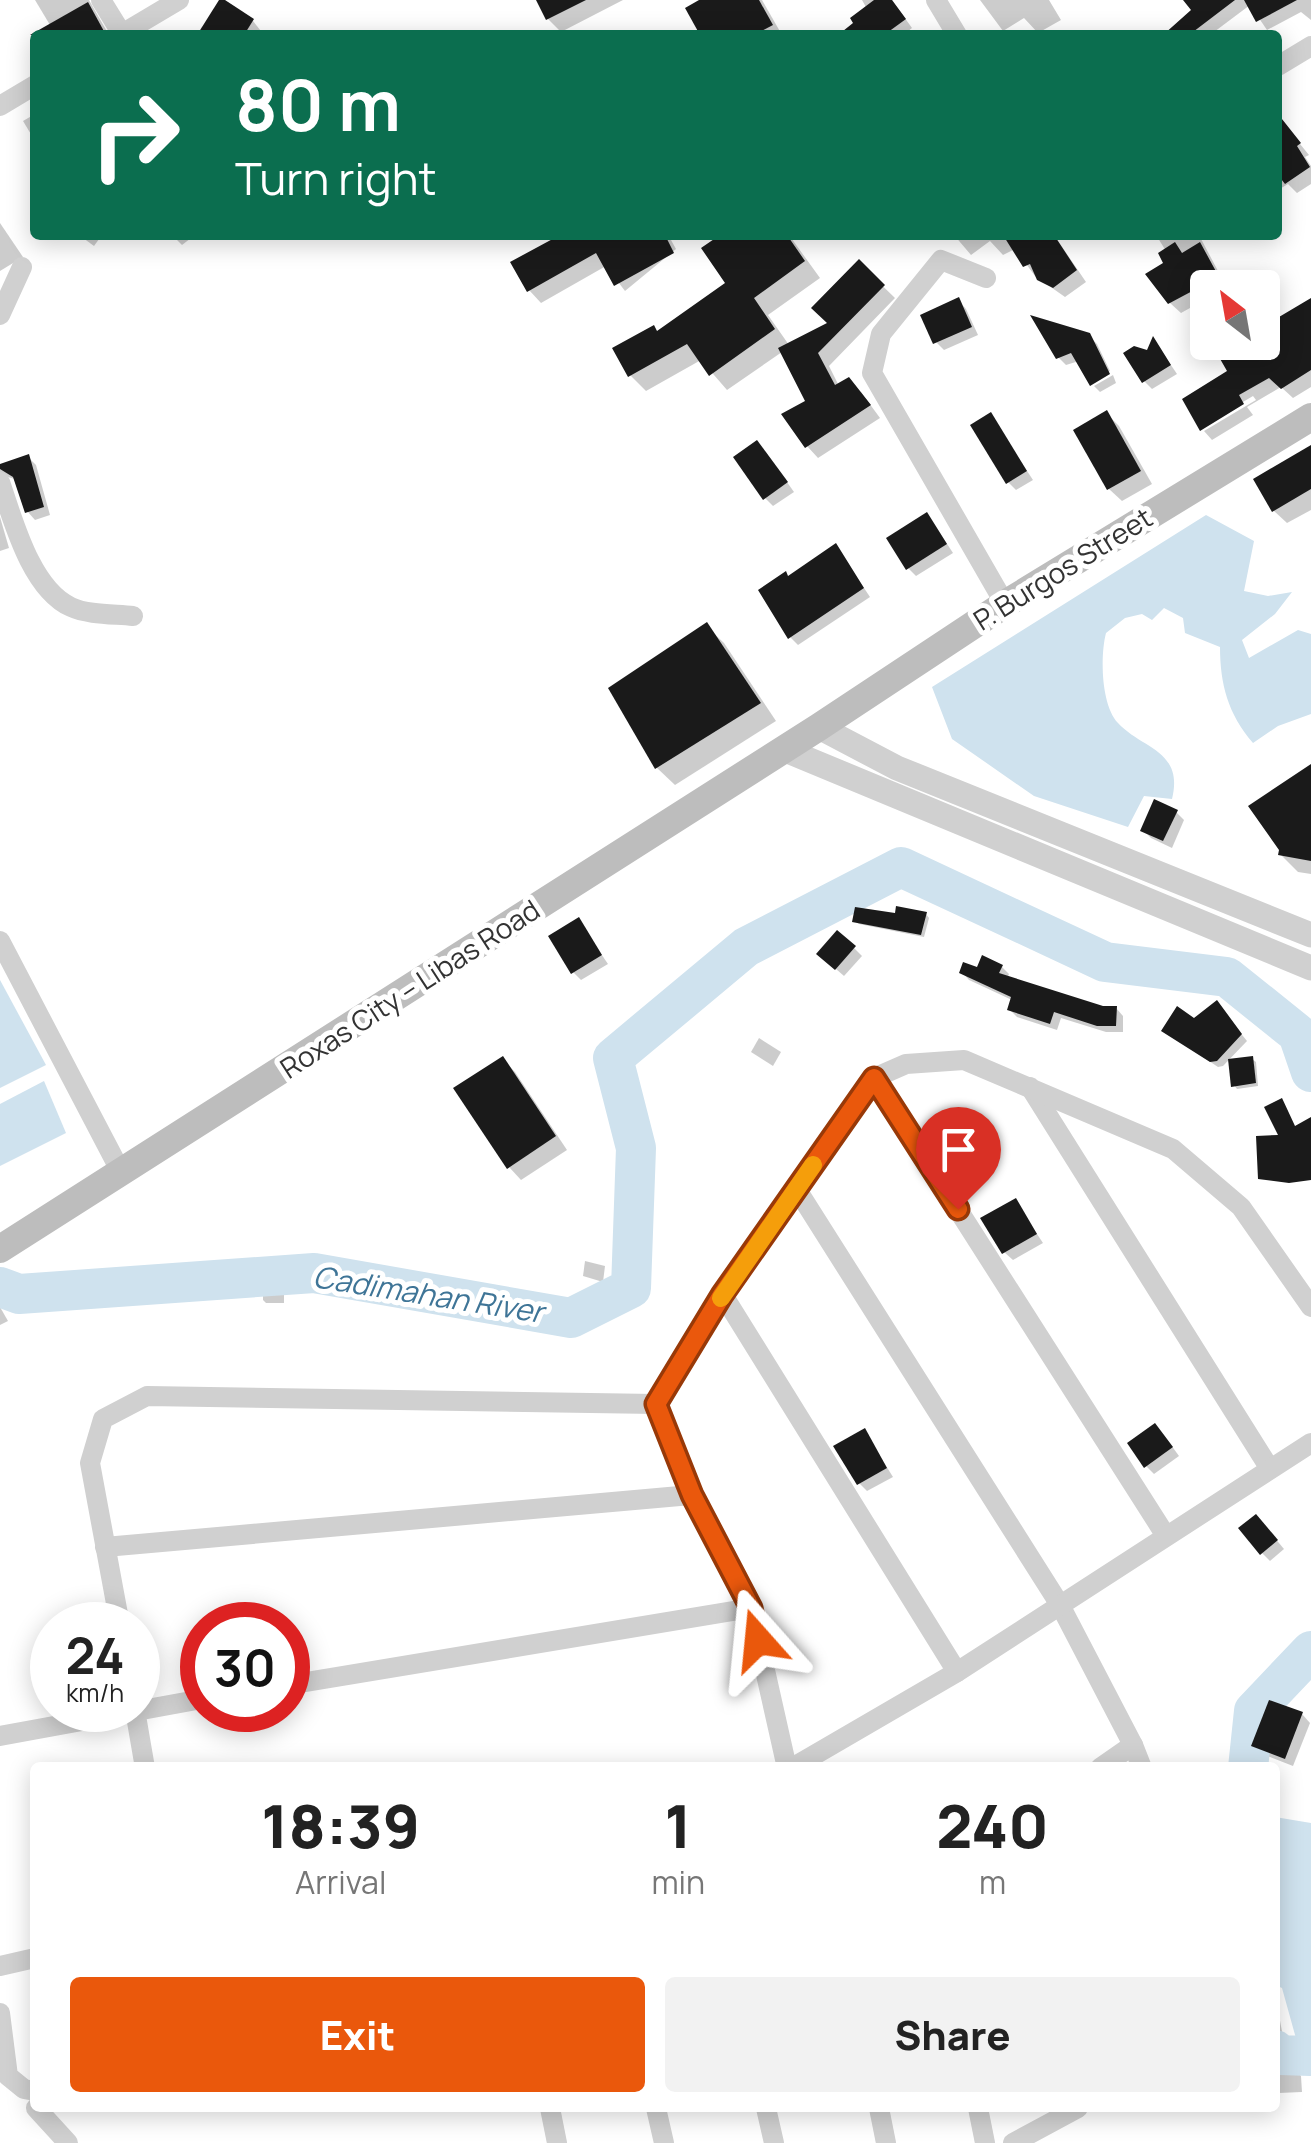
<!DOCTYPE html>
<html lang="en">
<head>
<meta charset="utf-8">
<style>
  body { margin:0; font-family:Manrope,sans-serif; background:#f2f2f2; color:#222; height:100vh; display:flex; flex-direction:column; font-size:38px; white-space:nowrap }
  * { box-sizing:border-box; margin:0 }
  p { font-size:32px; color:#767676 }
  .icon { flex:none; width:55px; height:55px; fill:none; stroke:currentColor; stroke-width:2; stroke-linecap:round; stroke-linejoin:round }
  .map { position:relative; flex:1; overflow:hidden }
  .side { position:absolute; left:30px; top:1762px; width:1250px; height:350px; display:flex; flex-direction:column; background:#fff; border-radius:10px; box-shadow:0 5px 25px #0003 }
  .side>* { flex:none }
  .top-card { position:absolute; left:30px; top:30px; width:1252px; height:210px; border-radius:10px; box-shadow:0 5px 25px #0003; background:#0b6e4f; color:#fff; overflow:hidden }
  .needle { width:65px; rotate:329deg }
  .buttons { position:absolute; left:1190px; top:270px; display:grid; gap:20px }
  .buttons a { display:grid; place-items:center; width:90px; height:90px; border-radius:10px; background:#fff; box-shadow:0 5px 25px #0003; font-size:50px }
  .speed { position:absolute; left:30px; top:1602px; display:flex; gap:20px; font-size:50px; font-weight:700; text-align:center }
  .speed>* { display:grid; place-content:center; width:130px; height:130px; border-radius:50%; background:#fff; box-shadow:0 5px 25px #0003; line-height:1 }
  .speed small { font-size:25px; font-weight:400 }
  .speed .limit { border:15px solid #d22; background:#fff; color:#111 }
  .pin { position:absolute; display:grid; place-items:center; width:85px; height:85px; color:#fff; margin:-102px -42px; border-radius:50% 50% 50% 0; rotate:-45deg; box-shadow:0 0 10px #0007 }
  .pin .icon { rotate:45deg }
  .me { position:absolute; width:110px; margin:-55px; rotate:342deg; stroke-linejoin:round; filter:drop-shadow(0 0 8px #0008) }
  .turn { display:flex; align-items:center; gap:35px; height:210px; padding:0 40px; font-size:45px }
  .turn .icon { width:130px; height:130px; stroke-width:2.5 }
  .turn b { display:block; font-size:70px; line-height:85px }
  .eta { display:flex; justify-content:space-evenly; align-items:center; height:170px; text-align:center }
  .eta b { font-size:60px; font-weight:800; line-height:70px }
  .action { display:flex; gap:20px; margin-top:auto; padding:20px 40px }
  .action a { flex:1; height:115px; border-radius:10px; background:#ea580c; color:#fff; font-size:40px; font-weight:800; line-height:115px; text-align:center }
  .action a+a { background:#f2f2f2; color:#222 }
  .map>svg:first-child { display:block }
</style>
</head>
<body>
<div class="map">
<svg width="1311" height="2143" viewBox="0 0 1311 2143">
  <rect width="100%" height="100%" fill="#fff"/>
  <g fill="#cfe2ee">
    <path d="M1206 515 1254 541 1244 591 1268 596 1292 592 1275 614 1242 640 1249 658 1298 630 1311 634V714L1278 726 1253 743C1228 714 1220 684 1220 647L1185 633 1183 618 1164 608 1152 620 1142 614 1125 618 1106 633C1100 656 1101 705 1118 723 1142 749 1184 750 1172 799L1144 796 1128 827 1034 796 952 739 932 687Z"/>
    <path d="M0 980 46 1065 0 1088Z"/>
    <path d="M44 1081 66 1133 0 1166V1104Z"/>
    <path d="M1275 1817 1311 1823V2040L1297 2042 1282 1988 1275 1985Z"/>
  </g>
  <g fill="#0003">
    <path d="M35 0H89L109 35H56Z"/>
    <path d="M539 0H623L561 32 548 19Z"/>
    <path d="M704 0H762L782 35H702Z"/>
    <path d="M862 0H892L912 28 903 35H842L867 9Z"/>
    <path d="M980 0H1049L1061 20 1038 33 1024 18 1003 31Z"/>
    <path d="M1191 0H1311V20L1301 12 1267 30 1250 5 1210 35H1167L1194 10Z"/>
    <path d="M253 21 264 35H200Z"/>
    <path d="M35 114V141L23 121Z"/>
    <path d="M1278 117 1309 155 1305 157 1311 166V184L1297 193 1288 184 1278 190Z"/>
    <path d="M0 223 23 257 0 271Z"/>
    <path d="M79 235H102L94 246Z"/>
    <path d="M172 235H195L182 245Z"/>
    <path d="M565 235H681L671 240 676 249 625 291 606 266 541 303 529 290Z"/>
    <path d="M724 235H789L820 278 768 315 789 345 831 323 859 263 895 298 829 366 839 386 861 392 880 418 818 458 807 446 808 402 782 352 727 390 701 360 646 391 630 375 659 333 729 284Z"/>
    <path d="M954 235H1054L1086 282 1065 297 1035 276 1015 249 1003 255 990 241 971 255Z"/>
    <path d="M1156 235H1203L1200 237 1227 288H1208V298L1181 313 1170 303 1166 251Z"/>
    <path d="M1251 275 1262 285 1282 319 1311 306V387L1293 398 1281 387 1247 407 1253 415 1212 440 1204 431 1256 400 1253 396 1201 427 1230 372 1262 342V288H1230Z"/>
    <path d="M958 300 966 309 978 335 944 350 936 342Z"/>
    <path d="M1088 335 1097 344 1110 371 1091 382 1079 361 1066 365 1058 357Z"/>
    <path d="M1154 340 1177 374 1152 389 1144 381Z"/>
    <path d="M1113 375 1116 383 1100 392 1094 386Z"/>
    <path d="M1106 413 1119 426 1152 484 1122 501 1109 489Z"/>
    <path d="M990 415 1033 480 1016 490 1008 482Z"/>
    <path d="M765 451 794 492 773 506 765 498Z"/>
    <path d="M1311 452V510L1287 523 1274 511 1256 480Z"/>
    <path d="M28 457 36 465 50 515 35 520 27 511 15 479 4 476 0 479V466Z"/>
    <path d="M0 517 9 548 0 551Z"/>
    <path d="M934 524 953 553 916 576 908 568Z"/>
    <path d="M836 546 870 597 798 645 790 637 789 578Z"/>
    <path d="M706 626 724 643 776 721 675 785 657 768 611 689Z"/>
    <path d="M1311 772V874L1298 872 1280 854Z"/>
    <path d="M1176 812 1184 820 1172 848 1151 838 1143 830Z"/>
    <path d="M926 914 929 918 924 937 859 924 855 921Z"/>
    <path d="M578 920 608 964 581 980 573 972Z"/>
    <path d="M854 948 862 956 844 976 828 962Z"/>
    <path d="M1002 967 1009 974 1007 979 1102 1008H1116L1123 1016V1032H1106L1061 1018 1057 1030 1017 1017 1009 1009 1012 1000 969 980 962 972Z"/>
    <path d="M1222 1010 1247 1041 1223 1066 1218 1067 1164 1031Z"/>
    <path d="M759 1038 781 1052 773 1066 751 1052Z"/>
    <path d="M502 1059 515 1072 567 1150 521 1180 509 1167Z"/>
    <path d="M1252 1059 1256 1062 1258 1086 1237 1089 1234 1085Z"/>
    <path d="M1015 1201 1043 1243 1013 1260 1004 1252Z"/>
    <path d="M585 1261 605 1266 603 1282 583 1276Z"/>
    <path d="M263 1283H280L284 1287V1303H266L263 1300Z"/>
    <path d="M0 1307 8 1321 0 1325Z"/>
    <path d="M865 1432 893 1477 867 1491 859 1483Z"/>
    <path d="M1163 1434 1179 1456 1154 1474 1146 1466Z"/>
    <path d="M1264 1525 1284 1549 1270 1561 1262 1553Z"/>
    <path d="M1302 1714 1310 1723 1293 1766 1262 1754 1254 1746Z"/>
    <path d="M1275 2010 1279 2015 1283 2037 1275 2039Z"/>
    <path d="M1275 2073H1298L1301 2076 1302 2092 1279 2093 1276 2089Z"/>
  </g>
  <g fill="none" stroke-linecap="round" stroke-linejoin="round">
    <g stroke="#cfe2ee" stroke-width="40">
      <path d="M0 1287 19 1294 314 1273 571 1318 631 1288 636 1148 613 1058 746 947 901 867 1105 962 1227 977 1298 1034 1311 1072"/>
      <path d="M1248 1768 1254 1711 1311 1651"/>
      <path d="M1275 2050 1280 2055 1311 2056"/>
    </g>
  </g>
  <g fill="#1a1a1a">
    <path d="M219 0H225L254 19 244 35H197Z"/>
    <path d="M536 0H586L546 20Z"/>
    <path d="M699 0H759L773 25 754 35H700L685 8Z"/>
    <path d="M874 0H892L906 19 884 35H838L853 23 850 18Z"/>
    <path d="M1183 0H1235L1189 35H1163L1191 10Z"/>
    <path d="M1244 0H1297L1256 22Z"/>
    <path d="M88 2 106 35H30Z"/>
    <path d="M1278 114 1301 143 1297 146 1310 167 1285 184 1278 175Z"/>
    <path d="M560 235H665L674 253 614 286 596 253 527 292 510 262Z"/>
    <path d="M720 235H787L805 261 754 298 775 329 709 376 687 344 628 377 612 348 654 325 657 331 725 283 701 248Z"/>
    <path d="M1003 235H1054L1077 270 1053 288 1037 280 1030 264 1023 267Z"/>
    <path d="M1175 242 1182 253 1200 242 1225 288H1198L1168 304 1145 274 1163 263 1158 253Z"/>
    <path d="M859 259 885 285 818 353 835 385 849 377 871 405 805 448 781 414 805 401 778 348 827 323 811 308Z"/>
    <path d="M1262 290 1279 317 1311 298V370L1281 389 1269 378 1239 395 1244 404 1200 431 1182 399 1227 371 1215 350 1228 342H1262Z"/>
    <path d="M959 297 972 327 933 344 920 315Z"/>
    <path d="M1030 315 1090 333 1110 374 1090 386 1071 353 1056 359Z"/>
    <path d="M1153 336 1171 365 1142 383 1123 353 1134 346 1147 350Z"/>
    <path d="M1107 410 1141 471 1107 490 1073 430Z"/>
    <path d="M991 412 1027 471 1006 484 970 425Z"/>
    <path d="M757 440 788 482 763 500 733 457Z"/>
    <path d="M1311 445V489L1272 512 1253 479Z"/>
    <path d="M29 454 44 507 25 513 13 477 0 469V464Z"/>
    <path d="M927 512 947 544 906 570 886 538Z"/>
    <path d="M836 543 864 588 788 639 758 590 786 571 788 576Z"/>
    <path d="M707 622 761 703 655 769 608 688Z"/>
    <path d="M1311 764V861L1278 855 1279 850 1248 806Z"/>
    <path d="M1154 799 1178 810 1163 841 1140 831Z"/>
    <path d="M896 906 927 912 921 935 852 922 855 907 895 913Z"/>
    <path d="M579 917 602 955 571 974 548 936Z"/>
    <path d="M837 930 856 946 835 970 816 954Z"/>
    <path d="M982 955 1003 965 999 973 1103 1006H1117L1116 1026H1097L1054 1012 1050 1024 1007 1010 1011 997 959 973 963 962 977 967Z"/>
    <path d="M1217 1000 1242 1034 1217 1061 1210 1062 1161 1031 1177 1006 1194 1018Z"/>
    <path d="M503 1056 556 1136 507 1169 453 1088Z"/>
    <path d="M1253 1056 1256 1083 1231 1087 1228 1059Z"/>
    <path d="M1282 1098 1295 1126 1311 1117V1180L1289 1183 1258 1179 1256 1136 1278 1135 1264 1107Z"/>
    <path d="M1016 1198 1037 1234 1002 1254 980 1218Z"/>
    <path d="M1155 1423 1173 1447 1144 1468 1127 1443Z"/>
    <path d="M865 1428 887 1468 857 1485 833 1446Z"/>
    <path d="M1256 1514 1278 1540 1260 1555 1238 1528Z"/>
    <path d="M1269 1700 1303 1712 1285 1759 1251 1746Z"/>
  </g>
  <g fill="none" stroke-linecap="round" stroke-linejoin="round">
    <g stroke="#d0d0d0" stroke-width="20">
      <path d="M101 0 122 34"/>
      <path d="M936 0 957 35"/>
      <path d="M120 35 179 0"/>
      <path d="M1278 66 1311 46"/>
      <path d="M0 106 35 85"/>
      <path d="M986 278 941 260 881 334 872 373 1005 604"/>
      <path d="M0 315 22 267"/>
      <path d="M0 482C13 520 31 589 71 607 88 615 114 614 133 616"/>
      <path d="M0 941 122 1174"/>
      <path d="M874 1078 1166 1536"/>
      <path d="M1030 1087 1270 1469"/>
      <path d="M796 1188 1060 1605 1133 1745 1142 1768"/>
      <path d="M723 1295 957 1672"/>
      <path d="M105 1547 691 1495"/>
      <path d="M120 1625 90 1463 103 1419 147 1396 656 1404"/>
      <path d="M288 1685 751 1608"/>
      <path d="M135 1710 145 1768"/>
      <path d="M0 1736 202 1699"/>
      <path d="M787 1768 751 1608 691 1495 656 1404 723 1295 874 1078 906 1064 964 1060 1173 1149 1241 1207 1311 1307"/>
      <path d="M792 1768 957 1672 1311 1443"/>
      <path d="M1100 1768 1133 1745"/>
      <path d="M0 1966 35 1958"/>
      <path d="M0 2013 8 2076 24 2089 35 2091"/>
      <path d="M36 2108 68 2143"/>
      <path d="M550 2108 557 2143"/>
      <path d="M656 2108 664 2143"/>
      <path d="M766 2108 774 2143"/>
      <path d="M879 2108 886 2143"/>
      <path d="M978 2108 985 2143"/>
      <path d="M1013 2143 1078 2108"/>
    </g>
    <g stroke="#d0d0d0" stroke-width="25">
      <path d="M819 727 897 768 1311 935"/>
      <path d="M783 749 1311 968"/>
    </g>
    <path stroke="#bdbdbd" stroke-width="28" d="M0 1249 819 727 1005 604 1311 417"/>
  </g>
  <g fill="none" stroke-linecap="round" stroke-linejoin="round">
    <defs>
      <path id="route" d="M758 1640 751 1608 692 1495 656 1404 722 1295 874 1078 958 1209"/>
    </defs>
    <use href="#route" stroke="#983908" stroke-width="25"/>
    <use href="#route" stroke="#ea580c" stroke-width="18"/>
    <path stroke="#f59e0b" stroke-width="18" d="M721 1298 813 1165"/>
  </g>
  <g text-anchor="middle" stroke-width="10" stroke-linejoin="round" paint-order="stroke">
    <g font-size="28" fill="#333" stroke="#fff">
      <text transform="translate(1063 569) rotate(-32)" y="10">P. Burgos Street</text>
      <text transform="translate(410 989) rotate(-33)" y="10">Roxas City – Libas Road</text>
    </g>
    <g font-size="30" font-style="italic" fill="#3f7597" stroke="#fff">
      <text transform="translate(428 1295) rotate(9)" y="10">Cadimahan River</text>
    </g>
  </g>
</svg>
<div class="buttons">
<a><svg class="needle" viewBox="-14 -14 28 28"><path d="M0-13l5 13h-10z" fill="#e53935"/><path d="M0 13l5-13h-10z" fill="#767676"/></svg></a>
</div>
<div class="speed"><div>24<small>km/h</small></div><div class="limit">30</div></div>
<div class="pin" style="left:958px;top:1209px;background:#d93025"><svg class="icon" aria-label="arrive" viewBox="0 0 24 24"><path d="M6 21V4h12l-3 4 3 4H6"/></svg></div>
<svg class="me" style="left:758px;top:1640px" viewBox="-20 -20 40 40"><path d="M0-17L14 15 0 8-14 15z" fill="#ea580c" stroke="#fff" stroke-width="4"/></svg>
<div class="top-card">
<div class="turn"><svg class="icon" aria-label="right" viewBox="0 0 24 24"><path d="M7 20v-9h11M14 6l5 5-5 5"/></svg><div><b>80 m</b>Turn right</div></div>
</div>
<section class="side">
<div class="eta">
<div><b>18:39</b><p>Arrival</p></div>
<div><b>1</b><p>min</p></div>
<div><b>240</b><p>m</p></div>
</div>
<div class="action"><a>Exit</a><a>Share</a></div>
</section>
</div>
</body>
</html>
